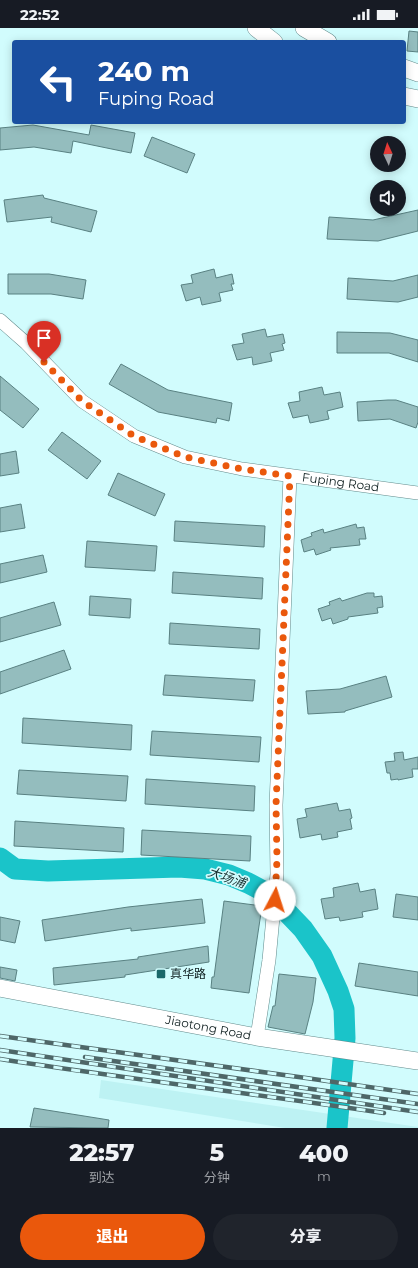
<!DOCTYPE html>
<html lang="zh">
<head>
<meta charset="utf-8">
<style>
  body { margin:0; font-family:Montserrat,"Noto Sans SC",sans-serif; background:#20242c; color:#f1f3f6; height:100vh; display:flex; flex-direction:column; font-size:15px; white-space:nowrap }
  * { box-sizing:border-box; margin:0 }
  p { font-size:13px; color:#9ea1a6 }
  .icon { flex:none; width:22px; height:22px; fill:none; stroke:currentColor; stroke-width:2; stroke-linecap:round; stroke-linejoin:round }
  .map { position:relative; height:1100px; overflow:hidden }
  .sheet { display:flex; flex-direction:column; background:#171b24; flex:1 }
  .sheet>* { flex:none }
  .banner { position:absolute; left:12px; top:12px; width:394px; height:84px; border-radius:4px; box-shadow:0 2px 10px #0003; background:#1a4fa0; color:#fff; overflow:hidden }
  .needle { width:26px; rotate:356deg }
  .controls { position:absolute; left:370px; top:108px; display:grid; gap:8px }
  .controls a { display:grid; place-items:center; width:36px; height:36px; border-radius:50%; background:#171b24; box-shadow:0 2px 10px #0003; font-size:20px }
  .pin { position:absolute; display:grid; place-items:center; width:34px; height:34px; color:#fff; margin:-41px -17px; border-radius:50% 50% 50% 0; rotate:-45deg; box-shadow:0 0 4px #0007 }
  .pin .icon { rotate:45deg }
  .me { position:absolute; width:44px; margin:-22px; rotate:5deg; stroke-linejoin:round; filter:drop-shadow(0 0 3px #0008) }
  .turn { display:flex; align-items:center; gap:14px; height:84px; padding:0 20px; font-size:18px }
  .turn .icon { width:52px; height:52px; stroke-width:2.5 }
  .turn b { display:block; font-size:28px; line-height:34px }
  .eta { display:flex; justify-content:space-evenly; align-items:center; height:68px; text-align:center }
  .eta b { font-size:24px; font-weight:800; line-height:28px }
  .primary-button { display:flex; gap:8px; margin-top:auto; padding:8px 20px }
  .primary-button a { flex:1; height:46px; border-radius:24px; background:#ea580c; color:#fff; font-size:16px; font-weight:800; line-height:46px; text-align:center }
  .primary-button a+a { background:#20242c; color:#f1f3f6 }
  .status { display:flex; justify-content:space-between; align-items:center; height:28px; padding:0 20px; background:#171b24; direction:ltr }
  .status svg { height:11px; fill:currentColor }
  .map>svg:first-child { display:block }
</style>
</head>
<body>
<div class="status"><b>22:52</b><svg viewBox="0 0 49 12"><path d="M0 12V9h3v3zM5 12V6h3v6zM10 12V3h3v9zM15 12V0h3v12zM26 1h20v11H26zM47 4h2v5h-2z"/></svg></div>
<div class="map">
<svg width="418" height="1100" viewBox="0 0 418 1100">
  <rect width="100%" height="100%" fill="#d1fcfd"/>
  <path fill="#bdf2f3" d="M101 1052 418 1099V1100H285L99 1070Z"/>
  <g fill="none" stroke-linecap="round" stroke-linejoin="round">
    <path stroke="#1ac4c9" stroke-width="21" d="M0 830 15 841 48 843 179 839 205 841 229 847 248 855 265 864 280 877 303 901 322 928 338 963 344 981 345 1010 337 1100"/>
  </g>
  <g fill="#94bdbe" stroke="#598182">
    <path d="M409 3 418 4V24L407 23Z"/>
    <path d="M33 97 89 107 91 97 135 105 131 125 73 113 71 125 34 119 0 122V100Z"/>
    <path d="M152 109 195 126 187 145 144 128Z"/>
    <path d="M43 167 44 170 97 183 91 204 51 194 52 189 7 194 4 172Z"/>
    <path d="M418 182V203L378 213 327 211 329 189 373 192Z"/>
    <path d="M214 241 216 250 232 246 234 256H231L233 262 219 265 221 273 202 277 200 269 186 273 181 257 193 255 191 247Z"/>
    <path d="M8 246H49L86 252 83 271 51 266H8Z"/>
    <path d="M418 247V269L398 274 347 271 348 250 393 253Z"/>
    <path d="M265 301 267 309 283 306 285 315 282 316 284 322 270 325 272 333 253 337 252 329 237 332 232 317 244 315 242 306Z"/>
    <path d="M337 304 390 305 418 312V334L389 325H337Z"/>
    <path d="M121 336 168 362 232 375 229 393 217 390 216 395 158 384 109 356Z"/>
    <path d="M0 348 39 381 23 400 0 382Z"/>
    <path d="M322 359 324 367 340 364 343 379 327 383 329 391 310 395 308 387 293 390 288 375 300 373 299 364Z"/>
    <path d="M388 372H396L418 379V394L416 400 390 391 358 393 357 374Z"/>
    <path d="M62 404 101 433 87 451 48 422Z"/>
    <path d="M16 423 19 445 0 448V426Z"/>
    <path d="M118 445 165 466 155 488 108 467Z"/>
    <path d="M21 476 25 500 0 504V480Z"/>
    <path d="M175 493 265 498 264 519 174 513Z"/>
    <path d="M356 496 357 500 364 499 366 511H359L360 517 330 520 331 522 316 527 314 521 304 524 301 512 312 508 311 505 323 501 324 505Z"/>
    <path d="M87 513 157 518 155 543 85 539Z"/>
    <path d="M43 527 47 544 0 555V536Z"/>
    <path d="M173 544 263 550 262 571 172 565Z"/>
    <path d="M367 565H374V569L382 568 383 579 377 580 378 585 348 589V591L333 596 331 590 322 593 318 581 330 577 329 574 340 570 342 573Z"/>
    <path d="M90 568 131 571 130 590 89 587Z"/>
    <path d="M54 574 61 597 0 614V590Z"/>
    <path d="M170 595 260 601 259 621 169 616Z"/>
    <path d="M64 622 71 641 0 666V644Z"/>
    <path d="M165 647 255 652 253 673 163 667Z"/>
    <path d="M386 648 392 669 345 683V684L308 686 306 663 340 661Z"/>
    <path d="M23 690 132 697 131 722 22 715Z"/>
    <path d="M152 703 261 709 259 734 150 727Z"/>
    <path d="M403 724 404 732 418 729V741H412L413 749 398 752V751L391 752 390 745H387L385 734 395 733 394 725Z"/>
    <path d="M19 742 128 748 126 773 17 766Z"/>
    <path d="M146 751 255 758 254 783 145 776Z"/>
    <path d="M337 775 339 783 350 781 352 790 350 791 352 801 337 804 338 809 322 812 321 806 300 810 297 791 307 789 305 781Z"/>
    <path d="M15 793 124 800 123 824 14 818Z"/>
    <path d="M142 802 251 808 250 833 141 827Z"/>
    <path d="M358 855 360 864 375 861 378 881 362 884 363 889 340 893 339 889 325 891 321 871 334 869 333 860Z"/>
    <path d="M396 866 418 869V892L393 889Z"/>
    <path d="M202 871 205 895 131 903V900L45 913 42 892 128 879Z"/>
    <path d="M224 873 262 878 249 965 211 960 212 949H214Z"/>
    <path d="M0 889 20 893 15 915 0 912Z"/>
    <path d="M208 918 209 934 125 947V949L54 957 53 940 138 931V929Z"/>
    <path d="M359 935 418 944V968L355 958Z"/>
    <path d="M0 939 17 942 15 953 0 950Z"/>
    <path d="M279 946 316 950 313 974 305 1006 268 999 273 978H275Z"/>
    <path d="M34 1080 109 1092 108 1100 30 1099Z"/>
  </g>
  <g fill="none" stroke-linecap="round" stroke-linejoin="round">
    <defs>
      <g id="minor">
        <path id="s1" d="M0 292 26 315 82 373 134 408 185 429 242 441 418 465"/>
        <path d="M257 1009 269 932 277 846 276 777 290 448"/>
      </g>
      <g id="major">
        <path d="M256 0 274 14"/>
        <path d="M304 0 328 14"/>
        <path d="M404 40 418 45"/>
        <path d="M404 68 418 71"/>
        <path id="s2" d="M0 960 257 1009 418 1033"/>
      </g>
    </defs>
    <use href="#minor" stroke="#638b8c" stroke-width="14"/>
    <use href="#major" stroke="#638b8c" stroke-width="18"/>
    <use href="#minor" stroke="#fff" stroke-width="13"/>
    <use href="#major" stroke="#fff" stroke-width="17"/>
    <defs>
      <g id="rail">
        <path d="M0 1008 306 1050 418 1066"/>
        <path d="M0 1022 418 1084"/>
        <path d="M85 1029 418 1076"/>
        <path d="M0 1031C128 1051 256 1066 384 1085"/>
      </g>
    </defs>
    <use href="#rail" stroke="#4e6768" stroke-width="4.5"/>
    <use href="#rail" stroke="#d1fcfd" stroke-width="3" stroke-dasharray="9" stroke-linecap="butt"/>
  </g>
  <g fill="none" stroke-linecap="round" stroke-linejoin="round">
    <path stroke="#ea580c" stroke-width="7" stroke-dasharray="0 12.6" d="M44 334 82 373 134 408 185 429 242 441 290 448 276 777 277 831 275 872"/>
  </g>
  <rect fill="#1a686a" stroke="#d1fcfd" stroke-width="1.5" x="156" y="941" width="10" height="10" rx="2"/>
  <g text-anchor="middle" stroke-width="3.5" stroke-linejoin="round" paint-order="stroke">
    <g font-size="12" fill="#0c1c1d" stroke="#d1fcfd">
      <text dy="4" stroke="none"><textPath href="#s1" startOffset="391">Fuping Road</textPath></text>
      <text dy="4" stroke="none"><textPath href="#s2" startOffset="212">Jiaotong Road</textPath></text>
    </g>
    <g font-size="12" fill="#0c1c1d" stroke="#d1fcfd" text-anchor="start">
      <text x="170" y="950">真华路</text>
    </g>
    <g font-size="13" font-style="italic" fill="#193232" stroke="#d1fcfd">
      <text transform="translate(227 849) rotate(19)" y="5">大场浦</text>
    </g>
  </g>
</svg>
<div class="controls">
<a><svg class="needle" viewBox="-14 -14 28 28"><path d="M0-13l5 13h-10z" fill="#e53935"/><path d="M0 13l5-13h-10z" fill="#9ea1a6"/></svg></a>
<a><svg class="icon" aria-label="sound" viewBox="0 0 24 24"><path d="M4 9h4l5-4v14l-5-4H4zM17 9q2 3 0 6"/></svg></a>
</div>
<div class="pin" style="left:44px;top:334px;background:#d93025"><svg class="icon" aria-label="arrive" viewBox="0 0 24 24"><path d="M6 21V4h12l-3 4 3 4H6"/></svg></div>
<svg class="me" style="left:275px;top:872px" viewBox="-20 -20 40 40"><circle r="19" fill="#fff"/><path d="M0-13L10 11 0 6-10 11z" fill="#ea580c"/></svg>
<div class="banner">
<div class="turn"><svg class="icon" aria-label="left" viewBox="0 0 24 24"><path d="M17 20v-9H6M10 6l-5 5 5 5"/></svg><div><b>240 m</b>Fuping Road</div></div>
</div>
</div>
<section class="sheet">
<div class="eta">
<div><b>22:57</b><p>到达</p></div>
<div><b>5</b><p>分钟</p></div>
<div><b>400</b><p>m</p></div>
</div>
<div class="primary-button"><a>退出</a><a>分享</a></div>
</section>
</body>
</html>
